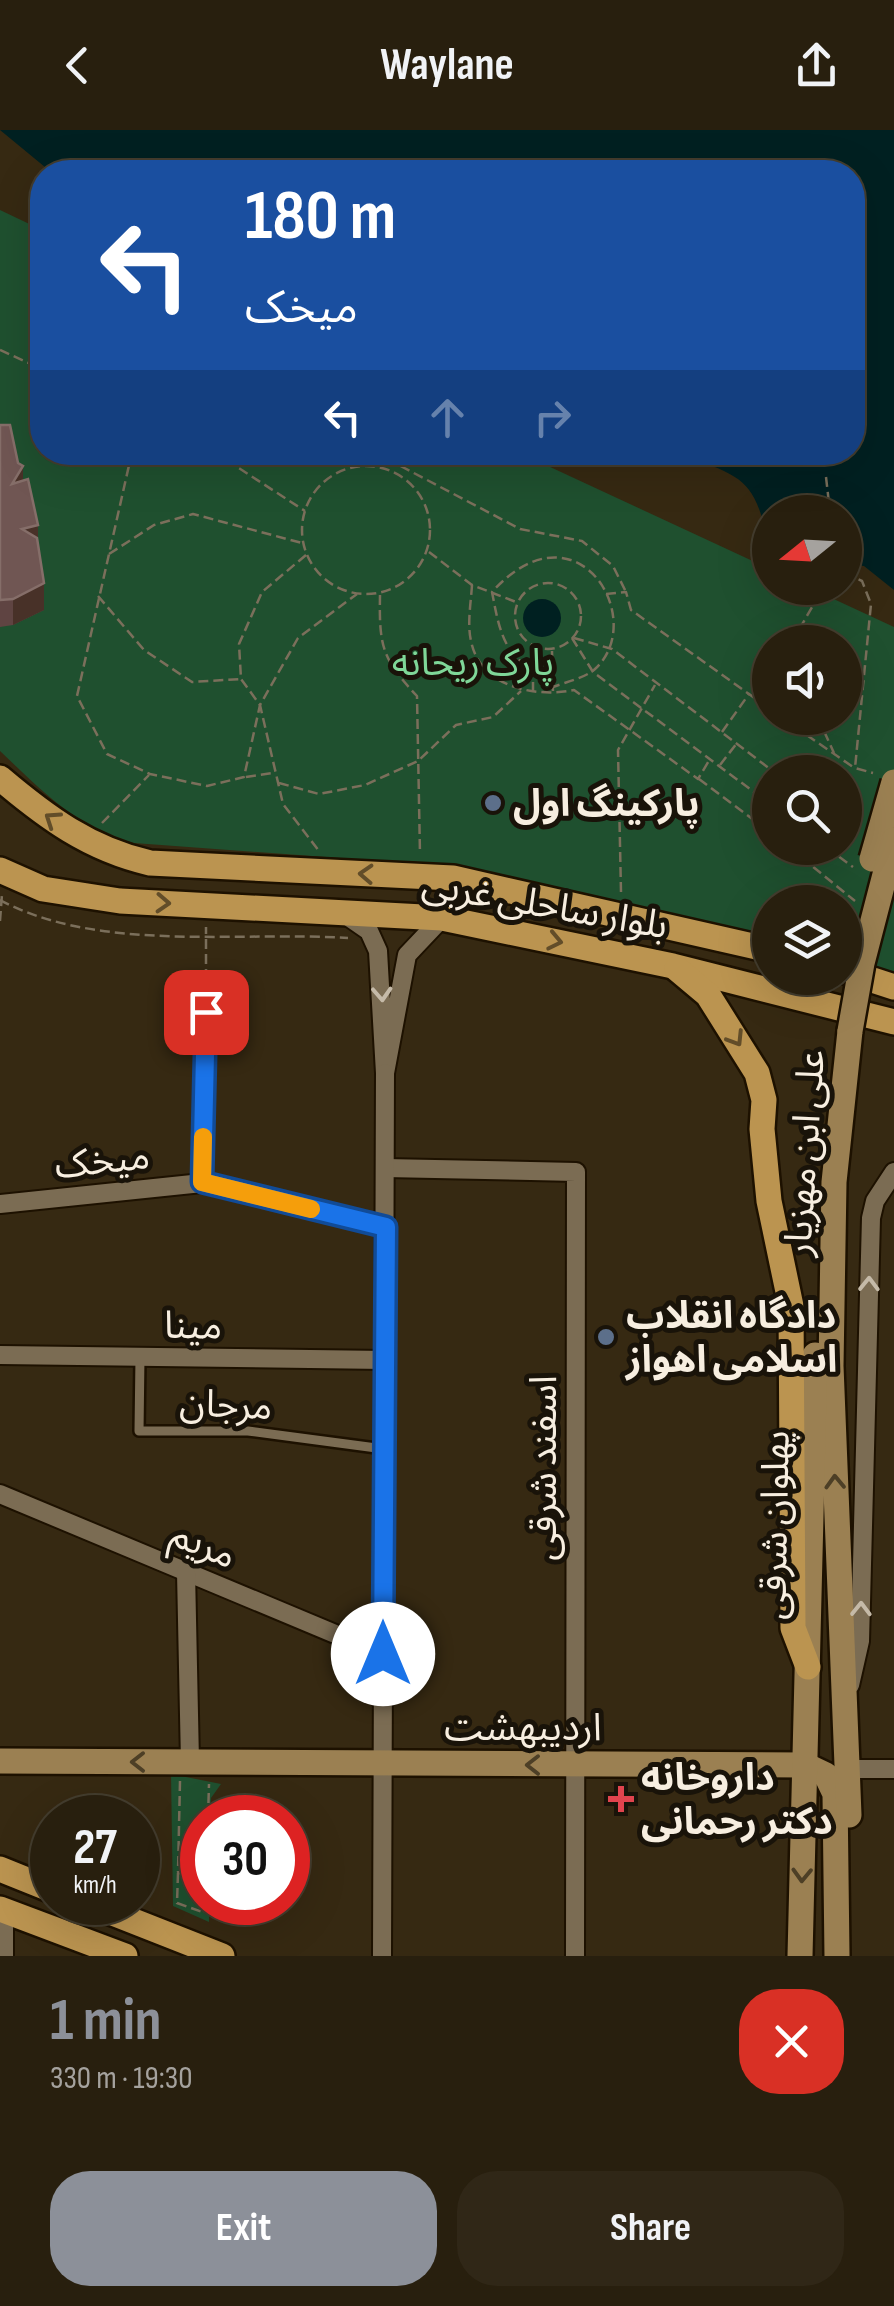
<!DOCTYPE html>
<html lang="en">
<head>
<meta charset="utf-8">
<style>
  body { margin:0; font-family:"Sofia Sans Condensed","Noto Sans Arabic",sans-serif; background:#302717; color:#f1f3f6; height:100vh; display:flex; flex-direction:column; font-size:38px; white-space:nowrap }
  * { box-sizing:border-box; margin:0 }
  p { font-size:32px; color:#a5a29e }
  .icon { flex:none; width:55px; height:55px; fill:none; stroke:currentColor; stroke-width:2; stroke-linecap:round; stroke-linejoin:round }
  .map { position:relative; height:1826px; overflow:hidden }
  .details { display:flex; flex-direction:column; background:#281f0e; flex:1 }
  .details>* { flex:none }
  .top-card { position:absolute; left:30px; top:30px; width:835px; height:305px; border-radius:40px; box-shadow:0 10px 40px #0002,0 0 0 2px #443d2e; background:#1a4fa0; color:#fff; overflow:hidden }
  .needle { width:65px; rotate:252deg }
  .controls { position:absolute; left:752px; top:365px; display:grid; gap:20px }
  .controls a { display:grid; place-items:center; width:110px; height:110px; border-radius:50%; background:#281f0e; box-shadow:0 10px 40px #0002,0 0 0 2px #443d2e; font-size:50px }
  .speed { position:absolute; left:30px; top:1665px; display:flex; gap:20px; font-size:50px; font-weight:700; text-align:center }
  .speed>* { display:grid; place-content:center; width:130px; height:130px; border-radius:50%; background:#281f0e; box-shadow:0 10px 40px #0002,0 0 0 2px #443d2e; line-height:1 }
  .speed small { font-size:25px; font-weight:400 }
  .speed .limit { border:15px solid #d22; background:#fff; color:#111 }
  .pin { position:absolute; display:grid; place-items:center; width:85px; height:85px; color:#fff; margin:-42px; border-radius:20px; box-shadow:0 5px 15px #0006 }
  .me { position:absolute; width:110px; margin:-55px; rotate:0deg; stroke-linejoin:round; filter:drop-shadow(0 0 8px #0008) }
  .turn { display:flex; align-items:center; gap:35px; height:210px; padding:0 50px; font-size:45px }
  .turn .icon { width:130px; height:130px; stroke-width:2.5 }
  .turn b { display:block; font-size:70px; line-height:85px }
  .lanes { display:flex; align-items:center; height:95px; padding:0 50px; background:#0003; justify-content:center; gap:50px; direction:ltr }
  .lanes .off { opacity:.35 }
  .round { display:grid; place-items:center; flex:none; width:105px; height:105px; border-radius:40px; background:#302717 }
  .headline { display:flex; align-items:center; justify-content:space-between; height:170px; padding:0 50px }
  h1 { font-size:60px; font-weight:700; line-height:75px; color:#8c9099 }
  .button { display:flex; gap:20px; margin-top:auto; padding:20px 50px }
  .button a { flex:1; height:115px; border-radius:40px; background:#8c9099; color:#fff; font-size:40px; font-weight:700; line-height:115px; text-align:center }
  .button a+a { background:#302717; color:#f1f3f6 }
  header { display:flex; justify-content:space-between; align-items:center; height:130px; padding:0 50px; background:#281f0e; font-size:45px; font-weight:700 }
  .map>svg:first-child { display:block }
</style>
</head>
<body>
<header><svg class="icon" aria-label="back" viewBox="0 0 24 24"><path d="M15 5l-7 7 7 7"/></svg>Waylane<svg class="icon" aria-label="share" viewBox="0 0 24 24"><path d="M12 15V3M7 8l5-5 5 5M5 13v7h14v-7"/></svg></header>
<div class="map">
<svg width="894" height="1826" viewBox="0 0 894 1826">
  <rect width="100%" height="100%" fill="#362912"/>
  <g fill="#1f502f" fill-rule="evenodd">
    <path d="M0 80 42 100V322L520 323 770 439V458H810L894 497V855L845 835V772H770V815L422 734 134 713C78 699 41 660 0 621ZM770 512H845V588H770ZM770 642H845V718H770Z"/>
    <path d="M171 1644 221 1654 211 1668 210 1687 202 1688V1772L209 1773V1792L173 1776Z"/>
  </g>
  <g fill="#002021">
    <path d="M0 0H894V460L864 436 845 434V382H770V419C754 347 746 349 679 323L852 322V42H51Z"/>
    <circle cx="542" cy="488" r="19"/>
  </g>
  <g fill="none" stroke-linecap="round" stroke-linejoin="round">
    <defs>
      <path id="lane" d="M140 1227 139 1301H248L384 1319"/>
      <g id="street">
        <path d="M343 783 369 801 378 821 385 943 407 825 442 788"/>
        <path d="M385 1038 576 1042 575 1826"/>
        <path d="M202 1053 206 881"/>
        <path d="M0 1074 202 1053 386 1097"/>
        <path d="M0 1225 385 1230"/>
        <path d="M0 1364 383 1524"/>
        <path d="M186 1442 190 1632"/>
        <path d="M850 1555 860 1511 871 1088 875 1071 894 1042"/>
        <path d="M850 1639H894"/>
        <path d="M4 1780V1826"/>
        <path d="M382 1826 385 943"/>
      </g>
      <g id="secondary">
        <path d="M0 1631 805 1635 826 1645 835 1664 837 1826"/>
        <path d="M849 1685 831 1236 834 1052 850 901"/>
        <path d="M800 1826 815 1225"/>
      </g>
      <g id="primary">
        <path d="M0 648C46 687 89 719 150 733L453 748 770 820"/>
        <path d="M0 740 43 759 120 771 442 788 673 836 894 892"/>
        <path d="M677 839 708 865 757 943 764 970 762 999 769 1071 791 1176 793 1498 808 1537"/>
        <path d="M845 841 894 857"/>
        <path d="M0 1739 52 1760"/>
        <path d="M85 1772 222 1826"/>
        <path d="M0 1779 125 1826"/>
      </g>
    </defs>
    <use href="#lane" stroke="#1d1100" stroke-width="14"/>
    <use href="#street" stroke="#1d1100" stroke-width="22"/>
    <use href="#secondary" stroke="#1d1100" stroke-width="30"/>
    <use href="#primary" stroke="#1d1100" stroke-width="30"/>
    <g stroke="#7b6f5b" stroke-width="2.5" stroke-dasharray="10 5" stroke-linecap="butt">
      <path d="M0 220 42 239"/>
      <path d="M132 322 77 566 107 624 150 644 207 656 244 647 260 575 298 508 357 464"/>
      <path d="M214 322 305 381"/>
      <path d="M374 322 520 399 582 411 613 436 626 462"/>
      <circle cx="366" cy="400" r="64"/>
      <path d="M826 347 830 382"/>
      <path d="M429 422 472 455 516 472"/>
      <path d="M109 424 154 395 193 384 302 413"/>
      <path d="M306 425 262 462 239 514 241 549 260 575 283 674 319 721"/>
      <path d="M845 443 862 451 871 474 855 638 873 643"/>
      <circle cx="548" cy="486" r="33"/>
      <path d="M472 455C471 472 467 494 471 511 480 557 535 568 574 560L698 649 710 629"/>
      <path d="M606 464 626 462 631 480 749 564"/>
      <path d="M380 465C379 516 382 529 417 566L420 724"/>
      <path d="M98 466 144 520 192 552 241 549"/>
      <path d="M572 508 593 542 770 674"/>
      <path d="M574 508 612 519 774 642"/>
      <path d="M792 512 823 458"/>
      <path d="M552 521 553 563"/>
      <path d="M845 551 862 553"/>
      <path d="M533 562V539C502 525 498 492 492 462 577 368 649 490 595 539 585 548 566 552 553 557"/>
      <path d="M782 588 853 637"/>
      <path d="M818 588 834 623"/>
      <path d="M722 602 749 564 770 579"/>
      <path d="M720 635 737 613"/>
      <path d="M246 647 273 643"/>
      <path d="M699 649 770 702"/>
      <path d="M279 653 319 664 365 655 418 631 456 595 493 587 521 561"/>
      <path d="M102 693 149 645"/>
      <path d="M845 698 856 706"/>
      <path d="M790 718 855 771"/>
      <path d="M827 718 853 737"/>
      <path d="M621 762 618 620 655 555"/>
      <path d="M0 770C99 823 238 801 348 808"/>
      <path d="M0 791 2 764"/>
      <path d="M206 864V797"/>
      <path d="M180 1651 178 1742 189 1749 202 1746"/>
      <path d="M208 1688 209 1654"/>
      <path d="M178 1743 177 1773 205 1783 206 1772"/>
    </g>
    <use href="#lane" stroke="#7b6c53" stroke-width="9"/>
    <use href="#street" stroke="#7b6c53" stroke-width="18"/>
    <use href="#secondary" stroke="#9b8052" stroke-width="25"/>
    <use href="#primary" stroke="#bb9450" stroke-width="25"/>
    <defs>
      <g id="secondary-bridge">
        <path d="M872 729 894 652"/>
        <path d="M850 901 862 833 894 710"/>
      </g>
    </defs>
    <use href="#secondary-bridge" stroke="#1d1100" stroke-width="30" stroke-linecap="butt"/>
    <use href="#secondary-bridge" stroke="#9b8052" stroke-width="25"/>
  </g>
  <path fill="#5f4442" d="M0 295 18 333 23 351 38 415 44 480 13 495 0 497Z"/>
  <g fill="#483128">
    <path d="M23 336V362L12 354Z"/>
    <path d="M38 395V421L22 399Z"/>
    <path d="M44 453V480L13 495V469Z"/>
  </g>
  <path fill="#705653" stroke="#856e69" stroke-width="2.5" d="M0 295H10L18 333 23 336 12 354 28 349 38 395 22 399 37 408 44 453 13 469 0 470Z"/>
  <defs><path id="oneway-chevron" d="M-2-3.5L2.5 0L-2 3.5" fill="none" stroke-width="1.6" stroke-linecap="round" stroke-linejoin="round" transform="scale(2.5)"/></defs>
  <g stroke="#624d29">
    <use href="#oneway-chevron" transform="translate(52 689) rotate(-146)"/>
    <use href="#oneway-chevron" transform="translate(366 744) rotate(-177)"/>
    <use href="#oneway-chevron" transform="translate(163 773) rotate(3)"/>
    <use href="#oneway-chevron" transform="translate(555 811) rotate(12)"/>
    <use href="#oneway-chevron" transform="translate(736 909) rotate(58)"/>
  </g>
  <g stroke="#c5baa8">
    <use href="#oneway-chevron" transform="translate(382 864) rotate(87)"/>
    <use href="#oneway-chevron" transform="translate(869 1154) rotate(-89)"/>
    <use href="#oneway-chevron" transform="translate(861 1479) rotate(-89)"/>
  </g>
  <g stroke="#4d3f26">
    <use href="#oneway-chevron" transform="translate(835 1352) rotate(-92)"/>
    <use href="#oneway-chevron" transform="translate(138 1632) rotate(-180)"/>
    <use href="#oneway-chevron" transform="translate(533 1635) rotate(-180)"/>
    <use href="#oneway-chevron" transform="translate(802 1745) rotate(92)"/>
  </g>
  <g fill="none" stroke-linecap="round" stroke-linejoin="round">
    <defs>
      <path id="route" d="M206 882 202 1052 386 1097 383 1524"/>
    </defs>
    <use href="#route" stroke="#114b97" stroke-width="25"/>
    <use href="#route" stroke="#1a73e8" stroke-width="18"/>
    <path stroke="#f59e0b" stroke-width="18" d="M203 1007 202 1052 311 1079"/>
  </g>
  <g fill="#5c6f8a" stroke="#191309" stroke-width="4">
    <circle cx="493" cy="673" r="10"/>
    <circle cx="606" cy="1207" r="10"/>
  </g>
  <path fill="#e0444e" stroke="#191309" stroke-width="4" d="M616 1654h10v10h10v10h-10v10h-10v-10h-10v-10h10z"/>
  <g text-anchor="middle" stroke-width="10" stroke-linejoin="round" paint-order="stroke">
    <g font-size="38" fill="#7fd798" stroke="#191309">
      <text x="473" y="545">پارک ریحانه</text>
    </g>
    <g font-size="38" font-weight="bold" fill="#f7eee0" stroke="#191309" text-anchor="start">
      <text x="513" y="686">پارکینگ اول</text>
      <text x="626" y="1198">دادگاه انقلاب<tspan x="626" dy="44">اسلامی اهواز</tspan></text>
      <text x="641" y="1660">داروخانه<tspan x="641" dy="44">دکتر رحمانی</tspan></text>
    </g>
    <g font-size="38" fill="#f7eee0" stroke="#191309">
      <text transform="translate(545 774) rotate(10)" y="13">بلوار ساحلی غربی</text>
      <text transform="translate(804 1023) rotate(-86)" y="13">علی ابن مهزیار</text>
      <text transform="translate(102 1030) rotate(-6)" y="13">میخک</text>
      <text transform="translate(193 1195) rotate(1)" y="13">مینا</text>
      <text transform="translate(226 1274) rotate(3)" y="13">مرجان</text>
      <text transform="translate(543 1338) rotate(-90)" y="13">اسفند شرقی</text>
      <text transform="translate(774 1395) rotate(-89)" y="13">پهلوان شرقی</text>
      <text transform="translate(204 1414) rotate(23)" y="13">مریم</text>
      <text x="523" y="1610">اردیبهشت</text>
    </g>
  </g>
</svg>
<div class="controls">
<a><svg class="needle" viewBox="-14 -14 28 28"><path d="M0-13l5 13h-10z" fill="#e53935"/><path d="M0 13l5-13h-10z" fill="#a5a29e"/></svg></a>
<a><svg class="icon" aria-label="sound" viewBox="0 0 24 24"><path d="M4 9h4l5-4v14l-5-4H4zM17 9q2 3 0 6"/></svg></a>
<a><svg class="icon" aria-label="search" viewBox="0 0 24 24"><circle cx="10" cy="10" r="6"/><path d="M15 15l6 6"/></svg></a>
<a><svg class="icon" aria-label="layers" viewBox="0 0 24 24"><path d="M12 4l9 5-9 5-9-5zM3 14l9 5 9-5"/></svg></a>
</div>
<div class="speed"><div>27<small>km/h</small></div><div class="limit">30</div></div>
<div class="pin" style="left:206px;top:882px;background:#d93025"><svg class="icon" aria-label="arrive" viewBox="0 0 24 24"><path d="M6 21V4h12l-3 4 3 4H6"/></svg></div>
<svg class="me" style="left:383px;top:1524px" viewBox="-20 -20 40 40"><circle r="19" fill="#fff"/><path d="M0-13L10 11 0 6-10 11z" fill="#1a73e8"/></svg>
<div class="top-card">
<div class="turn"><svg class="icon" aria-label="left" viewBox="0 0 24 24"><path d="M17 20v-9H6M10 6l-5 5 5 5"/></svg><div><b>180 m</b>میخک</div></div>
<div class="lanes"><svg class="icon" aria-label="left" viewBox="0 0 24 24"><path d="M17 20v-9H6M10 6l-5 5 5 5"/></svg><svg class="icon off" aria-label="ahead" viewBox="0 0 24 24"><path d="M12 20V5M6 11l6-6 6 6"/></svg><svg class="icon off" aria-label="right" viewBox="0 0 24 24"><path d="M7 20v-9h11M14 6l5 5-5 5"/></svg></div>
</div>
</div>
<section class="details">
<div class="headline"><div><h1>1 min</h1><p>330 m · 19:30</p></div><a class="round" style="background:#d93025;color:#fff"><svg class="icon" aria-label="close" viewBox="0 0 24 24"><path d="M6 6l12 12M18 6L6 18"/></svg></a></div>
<div class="button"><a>Exit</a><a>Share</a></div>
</section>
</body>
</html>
